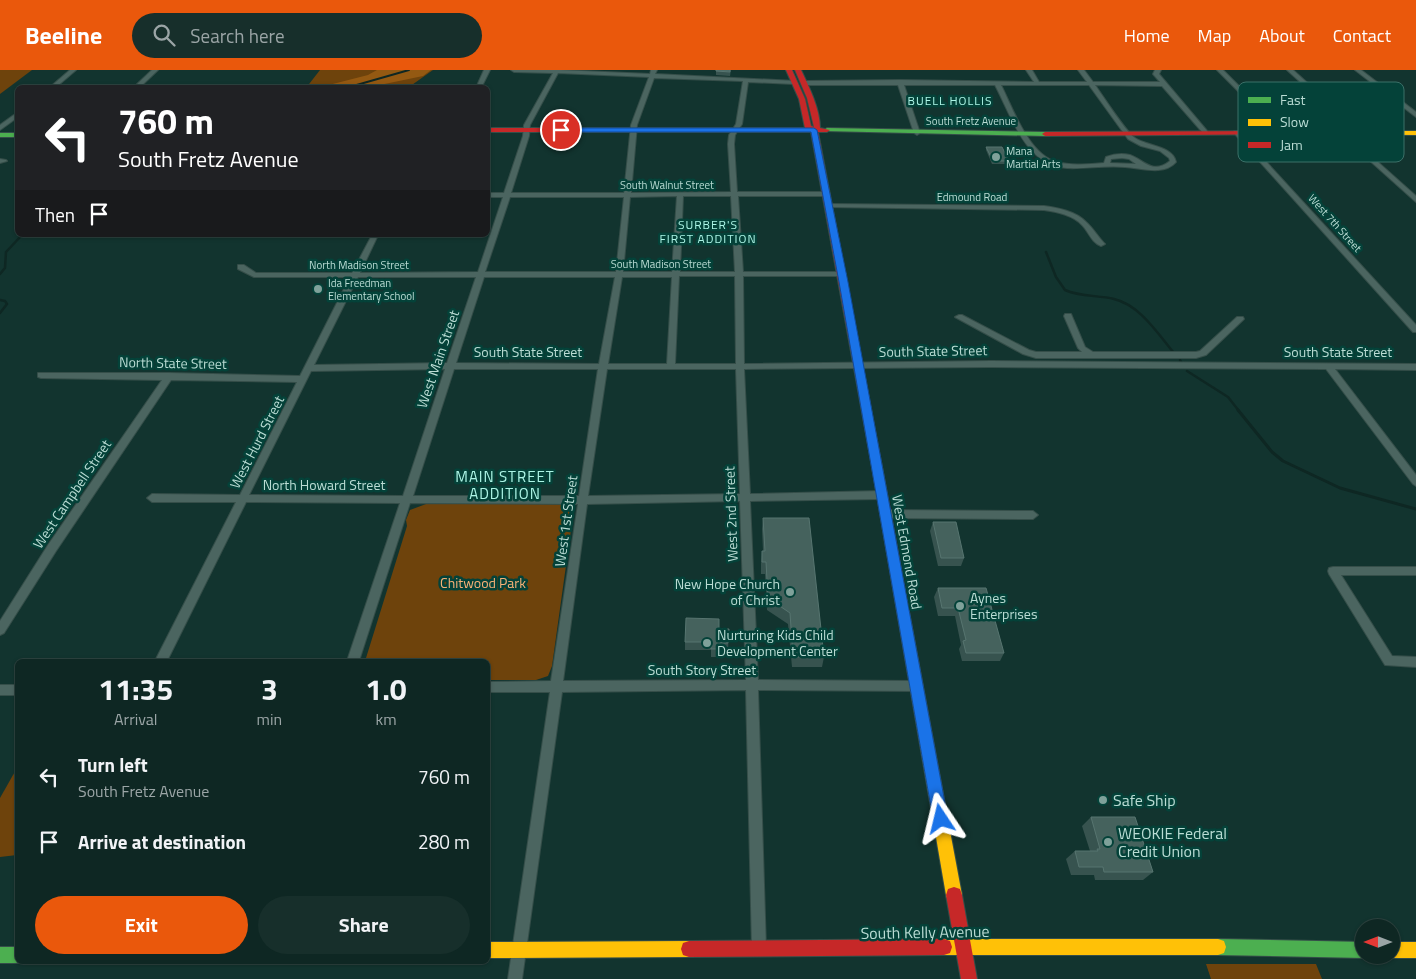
<!DOCTYPE html>
<html lang="en">
<head>
<meta charset="utf-8">
<style>
  body { margin:0; font-family:"Titillium Web",sans-serif; background:#172f2b; color:#f1f3f6; height:100vh; display:flex; flex-direction:column; font-size:19px; white-space:nowrap }
  * { box-sizing:border-box; margin:0 }
  p { font-size:16px; color:#9ba5a6 }
  .icon { flex:none; width:28px; height:28px; fill:none; stroke:currentColor; stroke-width:2; stroke-linecap:round; stroke-linejoin:round }
  .map { position:relative; flex:1; overflow:hidden }
  .details { position:absolute; left:15px; top:589px; width:475px; height:305px; display:flex; flex-direction:column; background:#0e2723; border-radius:8px; box-shadow:0 1px 4px #0004,0 0 0 1px #2e4441 }
  .details>* { flex:none }
  .banner { position:absolute; left:15px; top:15px; width:475px; height:152px; border-radius:8px; box-shadow:0 1px 4px #0004,0 0 0 1px #2e4441; background:#202124; color:#fff; overflow:hidden }
  .needle { width:32px; rotate:270deg }
  .buttons { position:absolute; left:1355px; top:849px; display:grid; gap:10px }
  .buttons a { display:grid; place-items:center; width:45px; height:45px; border-radius:50%; background:#0e2723; box-shadow:0 1px 4px #0004,0 0 0 1px #2e4441; font-size:25px }
  .pin { position:absolute; display:grid; place-items:center; width:42px; height:42px; color:#fff; margin:-21px; border:2px solid #fff; border-radius:50%; box-shadow:0 1px 5px #0007 }
  .me { position:absolute; width:55px; margin:-28px; rotate:350deg; stroke-linejoin:round; filter:drop-shadow(0 0 4px #0008) }
  .turn { display:flex; align-items:center; gap:18px; height:105px; padding:0 20px; font-size:22px }
  .turn .icon { width:65px; height:65px; stroke-width:2.5 }
  .turn b { display:block; font-size:35px; line-height:42px }
  .then { display:flex; align-items:center; height:48px; padding:0 20px; background:#0003; gap:10px; font-size:19px }
  .eta { display:flex; justify-content:space-evenly; align-items:center; height:85px; text-align:center }
  .eta b { font-size:30px; font-weight:700; line-height:35px }
  .primary-button { display:flex; gap:10px; margin-top:auto; padding:10px 20px }
  .primary-button a { flex:1; height:58px; border-radius:30px; background:#ea580c; color:#fff; font-size:20px; font-weight:700; line-height:58px; text-align:center }
  .primary-button a+a { background:#172f2b; color:#f1f3f6 }
  ul { padding:0; list-style:none }
  li { display:flex; align-items:center; gap:15px; height:65px; padding:0 20px }
  li div { flex:1 }
  li b { display:block; font-size:19px }
  li em { font-style:normal }
  header { display:flex; align-items:center; gap:30px; box-sizing:border-box; height:70px; padding:0 25px; background:#ea580c; color:#fff }
  header strong { font-size:24px }
  nav { display:flex; gap:28px; margin-inline-start:auto; font-size:18px }
  .search { width:350px; height:45px; background:#172f2b; display:flex; align-items:center; gap:12px; box-sizing:border-box; padding:0 18px; border-radius:28px; color:#9ba5a6; font-size:19px }
  .map>svg:first-child { display:block }
</style>
</head>
<body>
<header>
<strong>Beeline</strong>
<div class="search"><svg class="icon" aria-label="search" viewBox="0 0 24 24"><circle cx="10" cy="10" r="6"/><path d="M15 15l6 6"/></svg>Search here</div>
<nav><a>Home</a><a>Map</a><a>About</a><a>Contact</a></nav>
</header>
<div class="map">
<svg width="1416" height="909" viewBox="0 0 1416 909">
  <rect width="100%" height="100%" fill="#12342f"/>
  <g fill="#6e430c">
    <path d="M0 0H32L0 24Z"/>
    <path d="M320 0H433L409 17 306 18Z"/>
    <path d="M426 434H564L574 438 552 596 548 606 536 610H488V591H362L366 588 407 456 406 450 410 440Z"/>
    <path d="M17 698V785L0 787V728Z"/>
    <path d="M1206 894H1316L1322 909H1211Z"/>
  </g>
  <path fill="#945912" d="M377 0H431L423 6 370 17H321L368 5Z"/>
  <g fill="none" stroke-linecap="round" stroke-linejoin="round">
    <path stroke="#0e2723" stroke-width="2" d="M346 18 409 0"/>
    <g stroke="#0e2723" stroke-width="2.5">
      <path d="M1046 182 1056 207 1065 220C1080 227 1098 225 1114 229 1140 235 1158 264 1174 283"/>
      <path d="M0 204 5 198 6 182 22 165"/>
      <path d="M0 230 5 231 7 234 0 243"/>
      <path d="M1180 290 1181 292"/>
      <path d="M1187 301 1228 327 1239 341"/>
    </g>
    <path stroke="#0e2723" stroke-width="3" d="M1238 340 1272 382 1283 391 1340 418 1416 439"/>
    <defs>
      <g id="street">
        <path d="M70 0H76L55 18H49Z"/>
        <path d="M152 0H158L139 18H133Z"/>
        <path d="M484 0H490L481 18H476Z"/>
        <path d="M511 0H560L650 4 651 0H657L655 4 796 11V13L794 14 748 12 742 54 735 65 734 74 737 122H827L830 124 827 126H738L743 202H842L846 204 842 206H743L744 294 991 291 1416 294V300L1335 299 1416 405V416L1413 414 1326 299 991 297 744 299 750 424 882 421 887 425 882 429 750 431 758 610 917 611 921 612 923 616 921 620 917 621 758 620 766 879 764 884 759 886 754 884 752 879 746 620 562 622 522 909H508L550 622H488V612L551 611 578 434 410 433 359 591H347L400 433 246 432 167 591H155L236 432H152L147 428 152 424 240 425 297 312 171 310 56 481 4 563 0 565V551L48 475 162 310 41 308 38 307V303H169L300 306 350 207H254L238 199V195H244L256 203H352L372 165H378L360 203 478 202 503 127H488V123H504L523 66 524 55 553 3 514 2ZM558 3 649 7 631 55 624 123H511L529 66 530 55ZM654 8 743 11 736 54 729 65 728 74 731 122 631 123 637 55ZM677 126 672 202H623L630 127ZM683 126H731L735 202H680ZM510 127H624L616 202H485ZM679 206H735L736 294H675ZM358 207H476L447 293 314 295ZM484 207H615L599 294 456 293ZM622 207H672L667 294H608ZM445 299 403 426 249 425 311 301ZM454 299H598L579 426H413ZM607 299H736L740 424 588 426ZM740 431 746 610 563 611 587 434Z"/>
        <path d="M1026 0H1032L1039 12H1087L1078 0H1084L1093 12H1160L1153 4 1155 0H1161L1159 4 1208 62 1203 63 1162 16 1095 15C1103 26 1126 62 1135 68 1147 76 1173 76 1176 92 1163 106 1142 98 1125 97 1106 95 1086 99 1067 98 1025 95 1012 47 995 15H904L920 63 917 65 914 63 898 15H805L802 13 805 11 900 10 1034 12ZM1001 15H1089L1128 69 1141 76 1160 81 1169 88 1170 91C1152 105 1144 90 1130 85 1121 83 1114 84 1106 87L1104 93C1089 94 1072 96 1057 92 1029 85 1013 39 1001 15ZM1122 88 1129 89 1136 94 1110 93 1111 89Z"/>
        <path d="M1217 0H1223L1284 61V63H1280Z"/>
        <path d="M1287 0H1293L1362 62V64H1358Z"/>
        <path d="M1355 0H1361L1416 42V47Z"/>
        <path d="M18 42V47L0 60V55Z"/>
        <path d="M1234 61H1238L1416 255V262H1413L1234 63Z"/>
        <path d="M1339 61H1343L1416 126V132L1339 63Z"/>
        <path d="M0 89 6 90 7 91 0 93Z"/>
        <path d="M830 134 1044 136C1058 138 1076 141 1086 152 1093 158 1098 167 1105 174L1101 176C1091 172 1089 162 1082 155 1073 145 1057 142 1044 140L828 137 827 136Z"/>
        <path d="M1065 244H1071L1085 277 1093 282H1196L1200 281 1237 247H1243L1244 249 1206 285 1196 288H1036L1023 284 955 247 959 245H962L1029 280 1036 282H1082L1078 278 1064 246Z"/>
        <path d="M885 440 1033 441 1038 445 1033 449 885 448 880 444Z"/>
        <path d="M1333 497H1416V505H1341L1392 586 1416 587V597L1385 595 1329 504 1328 501 1329 498Z"/>
        <rect x="0" y="615" width="18" height="10"/>
      </g>
      <g id="fast">
        <path d="M827 58 1045 62 1048 64 1045 66 825 61 824 60Z"/>
        <rect x="0" y="63" width="18" height="4"/>
        <path d="M1218 869 1364 872V885H1370L1364 888 1218 885 1212 883 1210 877 1212 871Z"/>
        <path d="M0 877H18V891H23L18 893H0Z"/>
      </g>
      <g id="slow">
        <path d="M1289 61H1416V65L1287 64 1286 63Z"/>
        <path d="M877 393 882 397 962 825 960 831 954 833 948 831 946 825 872 397Z"/>
        <path d="M944 869H1218L1224 871 1226 877 1224 883 1218 885H944L938 883 936 877 938 871Z"/>
        <path d="M689 871 695 873 697 879 695 885 689 887 488 888V872Z"/>
        <path d="M1391 872H1416V888H1391L1385 886 1391 885Z"/>
      </g>
      <g id="jam">
        <path d="M786 0H792L805 29 811 56 814 57 807 28 795 0H801C809 17 820 39 820 58L830 60 827 62H818L882 397 877 401 872 397 811 62H488V58H805L799 29Z"/>
        <path d="M1289 61 1292 63 1291 64 1045 66 1042 64 1045 62Z"/>
        <path d="M954 817 960 819 962 825 977 909H961L946 825 948 819Z"/>
        <path d="M944 869 950 871 952 877 950 883 944 885 689 887 683 885 681 879 683 873 689 871Z"/>
      </g>
    </defs>
    <use href="#street" stroke="#354e49" stroke-width="2"/>
    <use href="#fast" stroke="#354e49" stroke-width="2"/>
    <use href="#slow" stroke="#354e49" stroke-width="2"/>
    <use href="#jam" stroke="#354e49" stroke-width="2"/>
    <use href="#street" fill="#4b6560" fill-rule="evenodd"/>
    <use href="#fast" fill="#4caf50" fill-rule="evenodd"/>
    <use href="#slow" fill="#ffc107" fill-rule="evenodd"/>
    <use href="#jam" fill="#c62828" fill-rule="evenodd"/>
  </g>
  <g fill="#37534f">
    <path d="M716 0H731L730 6 716 5Z"/>
    <path d="M1305 60 1349 77 1344 85H1318L1301 68Z"/>
    <path d="M986 77 1009 91 1008 94H992L986 80Z"/>
    <path d="M763 448 824 587 822 597H792L788 554 767 540 765 504H761V493L762 481H763L762 459Z"/>
    <path d="M933 452 964 488 961 496H938L930 461Z"/>
    <path d="M938 518 1004 583 1000 591H962L959 579 961 575 955 546H938L934 527Z"/>
    <path d="M729 559 728 581H720L719 587H711V580H685V572Z"/>
    <path d="M1091 747 1153 802 1143 810H1095L1094 805H1071L1066 789 1075 781H1090L1082 756Z"/>
  </g>
  <g fill="#45625d" stroke="#577570">
    <path d="M716 0H730V2L716 1Z"/>
    <path d="M986 77H1002L1009 91H993Z"/>
    <path d="M763 448H809L824 587H793L790 543 768 528 766 492H762V481H765Z"/>
    <path d="M933 452H956L964 488H941Z"/>
    <path d="M938 518H986L1004 583H966L963 571 966 570 958 538H942Z"/>
    <path d="M686 548 719 549V559H729L728 573H720V579H711V572H685Z"/>
    <path d="M1091 747H1135L1153 802H1104L1103 797H1079L1075 781H1098L1097 779H1100Z"/>
  </g>
  <path fill="#1a73e8" stroke="#114b97" d="M559 58H814L817 60 848 212 948 749 946 754 941 757 936 754 933 749 839 212 811 62H561L559 61Z"/>
  <g fill="#7fa19a" stroke="#044239" stroke-width="2">
    <circle cx="996" cy="87" r="5"/>
    <circle cx="318" cy="219" r="5"/>
    <circle cx="790" cy="522" r="5"/>
    <circle cx="960" cy="536" r="5"/>
    <circle cx="707" cy="573" r="5"/>
    <circle cx="1103" cy="730" r="5"/>
    <circle cx="1108" cy="772" r="5"/>
  </g>
  <g text-anchor="middle" stroke-width="5" stroke-linejoin="round" paint-order="stroke">
    <g font-size="11" fill="#badcd4" stroke="#044239">
      <text x="971" y="55">South Fretz Avenue</text>
      <text x="667" y="119">South Walnut Street</text>
      <text x="972" y="131">Edmound Road</text>
      <text transform="translate(1335 153) rotate(48)" y="4">West 7th Street</text>
      <text x="661" y="198">South Madison Street</text>
      <text x="359" y="199">North Madison Street</text>
    </g>
    <g font-size="11" fill="#badcd4" stroke="#044239" text-anchor="start">
      <text x="1006" y="85">Mana<tspan x="1006" dy="13">Martial Arts</tspan></text>
      <text x="328" y="217">Ida Freedman<tspan x="328" dy="13">Elementary School</tspan></text>
    </g>
    <g font-size="12" letter-spacing="1" fill="#adf5e6" stroke="#044239">
      <text x="950" y="35">BUELL HOLLIS</text>
      <text x="708" y="159">SURBER'S<tspan x="708" dy="14">FIRST ADDITION</tspan></text>
    </g>
    <g font-size="14" fill="#badcd4" stroke="#044239">
      <text transform="translate(933 281) rotate(-1)" y="5">South State Street</text>
      <text x="528" y="287">South State Street</text>
      <text x="1338" y="287">South State Street</text>
      <text transform="translate(438 289) rotate(-71)" y="5">West Main Street</text>
      <text transform="translate(173 293) rotate(1)" y="5">North State Street</text>
      <text transform="translate(257 372) rotate(-63)" y="5">West Hurd Street</text>
      <text x="324" y="420">North Howard Street</text>
      <text transform="translate(72 424) rotate(-56)" y="5">West Campbell Street</text>
      <text transform="translate(731 444) rotate(-92)" y="5">West 2nd Street</text>
      <text transform="translate(566 451) rotate(-82)" y="5">West 1st Street</text>
      <text transform="translate(907 482) rotate(80)" y="5">West Edmond Road</text>
      <text x="702" y="605">South Story Street</text>
    </g>
    <g font-size="14" fill="#fab277" stroke="#044239">
      <text x="483" y="518">Chitwood Park</text>
    </g>
    <g font-size="14" fill="#badcd4" stroke="#044239" text-anchor="start">
      <text x="780" y="519" text-anchor="end">New Hope Church<tspan x="780" dy="16">of Christ</tspan></text>
      <text x="970" y="533">Aynes<tspan x="970" dy="16">Enterprises</tspan></text>
      <text x="717" y="570">Nurturing Kids Child<tspan x="717" dy="16">Development Center</tspan></text>
    </g>
    <g font-size="15" letter-spacing="1" fill="#adf5e6" stroke="#044239">
      <text x="505" y="412">MAIN STREET<tspan x="505" dy="17">ADDITION</tspan></text>
    </g>
    <g font-size="16" fill="#badcd4" stroke="#044239" text-anchor="start">
      <text x="1113" y="736">Safe Ship</text>
      <text x="1118" y="769">WEOKIE Federal<tspan x="1118" dy="18">Credit Union</tspan></text>
    </g>
    <g font-size="16" fill="#badcd4" stroke="#044239">
      <text transform="translate(925 862) rotate(-1)" y="6">South Kelly Avenue</text>
    </g>
  </g>
  <rect x="1238" y="12" width="166" height="80" rx="8" fill="#044239" stroke="#3b7068" stroke-width="1"/>
  <rect x="1248" y="27" width="23" height="6" fill="#4caf50"/>
  <rect x="1248" y="49" width="23" height="7" fill="#ffc107"/>
  <rect x="1248" y="72" width="23" height="6" fill="#c62828"/>
  <g font-size="14" fill="#badcd4">
    <text x="1280" y="35">Fast</text>
    <text x="1280" y="57">Slow</text>
    <text x="1280" y="80">Jam</text>
  </g>
</svg>
<div class="buttons">
<a><svg class="needle" viewBox="-14 -14 28 28"><path d="M0-13l5 13h-10z" fill="#e53935"/><path d="M0 13l5-13h-10z" fill="#9ba5a6"/></svg></a>
</div>
<div class="pin" style="left:561px;top:60px;background:#d93025"><svg class="icon" aria-label="arrive" viewBox="0 0 24 24"><path d="M6 21V4h12l-3 4 3 4H6"/></svg></div>
<svg class="me" style="left:941px;top:749px" viewBox="-20 -20 40 40"><path d="M0-17L14 15 0 8-14 15z" fill="#1a73e8" stroke="#fff" stroke-width="4"/></svg>
<div class="banner">
<div class="turn"><svg class="icon" aria-label="left" viewBox="0 0 24 24"><path d="M17 20v-9H6M10 6l-5 5 5 5"/></svg><div><b>760 m</b>South Fretz Avenue</div></div>
<div class="then">Then<svg class="icon" aria-label="arrive" viewBox="0 0 24 24"><path d="M6 21V4h12l-3 4 3 4H6"/></svg></div>
</div>
<section class="details">
<div class="eta">
<div><b>11:35</b><p>Arrival</p></div>
<div><b>3</b><p>min</p></div>
<div><b>1.0</b><p>km</p></div>
</div>
<ul>
<li><svg class="icon" aria-label="left" viewBox="0 0 24 24"><path d="M17 20v-9H6M10 6l-5 5 5 5"/></svg><div><b>Turn left</b><p>South Fretz Avenue</p></div><em>760 m</em></li>
<li><svg class="icon" aria-label="arrive" viewBox="0 0 24 24"><path d="M6 21V4h12l-3 4 3 4H6"/></svg><div><b>Arrive at destination</b></div><em>280 m</em></li>
</ul>
<div class="primary-button"><a>Exit</a><a>Share</a></div>
</section>
</div>
</body>
</html>
